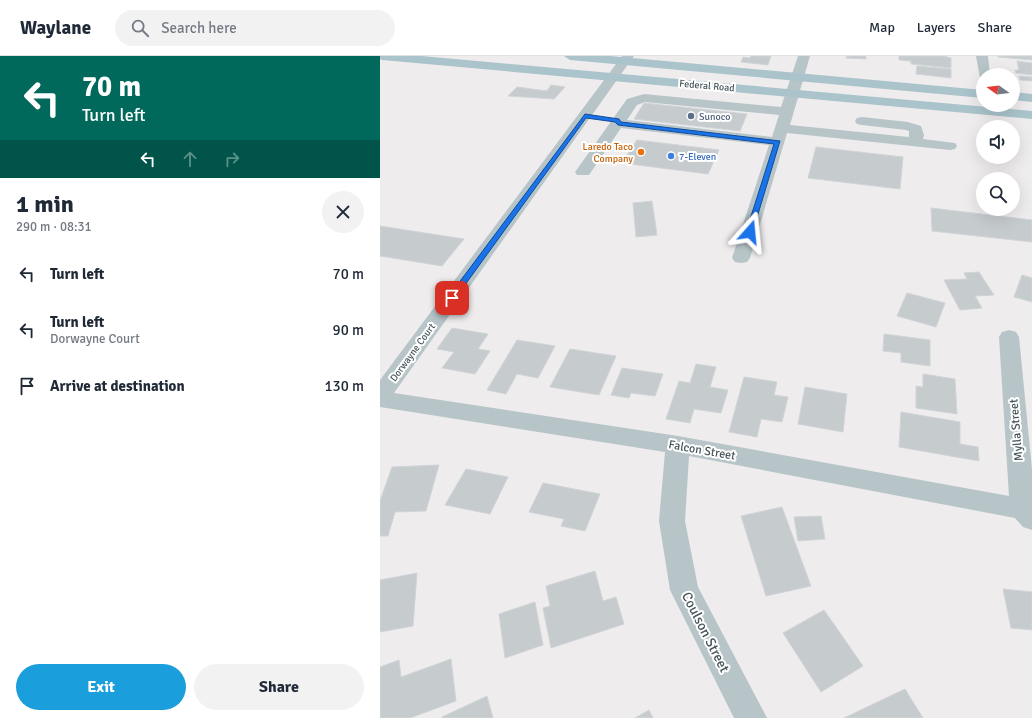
<!DOCTYPE html>
<html lang="en">
<head>
<meta charset="utf-8">
<style>
  body { margin:0; font-family:Signika,sans-serif; background:#f2f2f3; color:#1f2937; height:100vh; display:flex; flex-direction:column; font-size:15px; white-space:nowrap }
  * { box-sizing:border-box; margin:0 }
  p { font-size:13px; color:#747a83 }
  .icon { flex:none; width:22px; height:22px; fill:none; stroke:currentColor; stroke-width:2; stroke-linecap:round; stroke-linejoin:round }
  .map { position:relative; flex:1; overflow:hidden }
  .details { display:flex; flex-direction:column; background:#fff; width:380px }
  .details>* { flex:none }
  .guide { background:#00695c; color:#fff; overflow:hidden }
  .needle { width:26px; rotate:284deg }
  .buttons { position:absolute; left:596px; top:12px; display:grid; gap:8px }
  .buttons a { display:grid; place-items:center; width:44px; height:44px; border-radius:50%; background:#fff; box-shadow:0 4px 16px #0002; font-size:20px }
  .pin { position:absolute; display:grid; place-items:center; width:34px; height:34px; color:#fff; margin:-17px; border-radius:8px; box-shadow:0 2px 6px #0006 }
  .me { position:absolute; width:44px; margin:-22px; rotate:18deg; stroke-linejoin:round; filter:drop-shadow(0 0 3px #0008) }
  .turn { display:flex; align-items:center; gap:14px; height:84px; padding:0 16px; font-size:18px }
  .turn .icon { width:52px; height:52px; stroke-width:2.5 }
  .turn b { display:block; font-size:28px; line-height:34px }
  .lanes { display:flex; align-items:center; height:38px; padding:0 16px; background:#0003; justify-content:center; gap:20px; direction:ltr }
  .lanes .off { opacity:.35 }
  .round { display:grid; place-items:center; flex:none; width:42px; height:42px; border-radius:21px; background:#f2f2f3 }
  .headline { display:flex; align-items:center; justify-content:space-between; height:68px; padding:0 16px }
  h1 { font-size:24px; font-weight:700; line-height:30px }
  .action { display:flex; gap:8px; margin-top:auto; padding:8px 16px }
  .action a { flex:1; height:46px; border-radius:24px; background:#1a9edc; color:#fff; font-size:16px; font-weight:700; line-height:46px; text-align:center }
  .action a+a { background:#f2f2f3; color:#1f2937 }
  ul { padding:0; list-style:none }
  li { display:flex; align-items:center; gap:12px; height:56px; padding:0 16px }
  li div { flex:1 }
  li b { display:block; font-size:15px }
  li em { font-style:normal }
  header { display:flex; align-items:center; gap:24px; box-sizing:border-box; height:56px; padding:0 20px; background:#fff; border-bottom:1px solid #e0e1e3 }
  header strong { font-size:19px }
  nav { display:flex; gap:22px; margin-inline-start:auto; font-size:14px }
  .search { width:280px; height:36px; background:#f2f2f3; display:flex; align-items:center; gap:10px; box-sizing:border-box; padding:0 14px; border-radius:22px; color:#747a83; font-size:15px }
  main { display:flex; flex:1; min-height:0 }
  .map>svg:first-child { display:block }
</style>
</head>
<body>
<header>
<strong>Waylane</strong>
<div class="search"><svg class="icon" aria-label="search" viewBox="0 0 24 24"><circle cx="10" cy="10" r="6"/><path d="M15 15l6 6"/></svg>Search here</div>
<nav><a>Map</a><a>Layers</a><a>Share</a></nav>
</header>
<main>
<section class="details">
<div class="guide">
<div class="turn"><svg class="icon" aria-label="left" viewBox="0 0 24 24"><path d="M17 20v-9H6M10 6l-5 5 5 5"/></svg><div><b>70 m</b>Turn left</div></div>
<div class="lanes"><svg class="icon" aria-label="left" viewBox="0 0 24 24"><path d="M17 20v-9H6M10 6l-5 5 5 5"/></svg><svg class="icon off" aria-label="ahead" viewBox="0 0 24 24"><path d="M12 20V5M6 11l6-6 6 6"/></svg><svg class="icon off" aria-label="right" viewBox="0 0 24 24"><path d="M7 20v-9h11M14 6l5 5-5 5"/></svg></div>
</div>
<div class="headline"><div><h1>1 min</h1><p>290 m · 08:31</p></div><a class="round"><svg class="icon" aria-label="close" viewBox="0 0 24 24"><path d="M6 6l12 12M18 6L6 18"/></svg></a></div>
<ul>
<li><svg class="icon" aria-label="left" viewBox="0 0 24 24"><path d="M17 20v-9H6M10 6l-5 5 5 5"/></svg><div><b>Turn left</b></div><em>70 m</em></li>
<li><svg class="icon" aria-label="left" viewBox="0 0 24 24"><path d="M17 20v-9H6M10 6l-5 5 5 5"/></svg><div><b>Turn left</b><p>Dorwayne Court</p></div><em>90 m</em></li>
<li><svg class="icon" aria-label="arrive" viewBox="0 0 24 24"><path d="M6 21V4h12l-3 4 3 4H6"/></svg><div><b>Arrive at destination</b></div><em>130 m</em></li>
</ul>
<div class="action"><a>Exit</a><a>Share</a></div>
</section>
<div class="map">
<svg width="652" height="662" viewBox="0 0 652 662">
  <rect width="100%" height="100%" fill="#efeced"/>
  <g fill="#c6cbce" stroke="#d0d4d8">
    <path d="M371 0H391L388 9 361 6 363 1 370 2Z"/>
    <path d="M467 0H486V3L466 2Z"/>
    <path d="M519 0H564L571 2V12L531 8V5L519 4Z"/>
    <path d="M618 0H652V4L618 1Z"/>
    <path d="M637 5 652 7V19L636 17 635 14H639Z"/>
    <path d="M537 10 571 13V22L536 18Z"/>
    <path d="M639 20 652 21V25L640 24Z"/>
    <path d="M171 29 185 31 174 43 128 40 137 31 167 35Z"/>
    <path d="M264 47 367 58 360 75 254 63Z"/>
    <path d="M257 84 339 94 328 118 242 107Z"/>
    <path d="M436 91 523 101 520 133 428 122Z"/>
    <path d="M272 145 277 179 256 181 253 147Z"/>
    <path d="M551 152 652 164V186L552 175Z"/>
    <path d="M0 170 84 183 62 210 0 200Z"/>
    <path d="M599 216 614 239 595 240 602 252 580 254 564 224 587 223 584 217Z"/>
    <path d="M642 219 652 222V246L634 241Z"/>
    <path d="M527 237 565 247 556 271 517 260Z"/>
    <path d="M72 272 108 278 98 293 110 295 95 318 62 312 74 296 57 293Z"/>
    <path d="M504 278 550 284V310L521 306V297L503 295Z"/>
    <path d="M137 284 175 290 158 322 137 318 126 338 107 334Z"/>
    <path d="M190 293 236 300 219 339 170 331Z"/>
    <path d="M316 308 336 311 330 331 348 334 341 357 314 353 310 367 286 363 299 325 310 327Z"/>
    <path d="M242 312 283 318 275 340 251 337 249 342 231 339Z"/>
    <path d="M543 318 575 323 577 358 536 352V330L543 331Z"/>
    <path d="M364 321 397 326 394 339 408 341 402 366 381 363 377 381 349 376Z"/>
    <path d="M425 331 467 338 463 376 418 368Z"/>
    <path d="M521 356 580 366V388L598 391 599 405 519 391Z"/>
    <path d="M59 409 46 455 15 456 8 480H0V445L12 411Z"/>
    <path d="M86 413 128 421 110 458 65 449Z"/>
    <path d="M163 427 220 438 205 475 181 470 184 463 149 456Z"/>
    <path d="M402 451 431 530 386 540 361 460Z"/>
    <path d="M441 460 445 483 418 485 414 461Z"/>
    <path d="M215 515 223 545 236 541 244 568 171 592 163 552 170 550 166 530Z"/>
    <path d="M37 517 33 570 0 576V524Z"/>
    <path d="M623 533 652 536V574L631 572Z"/>
    <path d="M155 546 163 589 125 602 119 558Z"/>
    <path d="M444 554 483 610 441 636 403 577Z"/>
    <path d="M71 603 76 645 30 662H0V611L19 604 21 621Z"/>
    <path d="M525 633 543 662H464Z"/>
    <path d="M107 640 113 662H62V661Z"/>
    <path d="M269 654 273 662H255Z"/>
  </g>
  <g fill="none" stroke-linecap="round" stroke-linejoin="round">
    <g fill="#b7c5c9" fill-rule="evenodd">
      <path d="M242 0H254L14 337 298 380 629 440 619 281 622 276 629 274 636 276 639 281 652 413V474L643 471 635 462 309 400 305 465 318 531 387 662H354L290 534 279 465 285 396 0 351V324Z"/>
      <path d="M418 0H430L410 69 529 81V75L526 74 482 69 477 68 475 65 477 62 482 61 528 66 541 70 544 79 543 83 575 87 577 90 575 93 570 94 407 77 370 202 367 206 361 207 355 206 352 202 389 89 241 72 209 119H197L195 116 247 43 264 38 401 51ZM265 46 399 59 392 81 247 64 257 49Z"/>
      <path d="M596 0H608L610 19H603V23L600 22Z"/>
    </g>
    <g fill="#abc4cc" fill-rule="evenodd">
      <path d="M0 0H42L652 55V63L2 4 0 3Z"/>
      <path d="M184 0H230L603 34V42L190 4Z"/>
      <path d="M633 36 652 38V46L633 44Z"/>
    </g>
  </g>
  <path fill="#1a73e8" stroke="#114b97" d="M205 58 239 63 241 66 400 85 372 178 366 176 394 88 238 69 235 66 206 62 74 244H69V240Z"/>
  <circle fill="#5c6f8a" stroke="#fff" stroke-width="1.5" cx="311" cy="60" r="4"/>
  <circle fill="#e8710a" stroke="#fff" stroke-width="1.5" cx="261" cy="96" r="4"/>
  <circle fill="#3f7fe0" stroke="#fff" stroke-width="1.5" cx="291" cy="100" r="4"/>
  <g text-anchor="middle" stroke-width="4" stroke-linejoin="round" paint-order="stroke">
    <g font-size="10" fill="#455559" stroke="#fff">
      <text transform="translate(327 29) rotate(5)" y="4">Federal Road</text>
      <text transform="translate(32 296) rotate(-54)" y="4">Dorwayne Court</text>
    </g>
    <g font-size="10" fill="#4e5e75" stroke="#fff" text-anchor="start">
      <text x="319" y="64">Sunoco</text>
    </g>
    <g font-size="10" fill="#c56008" stroke="#fff" text-anchor="end">
      <text x="253" y="94">Laredo Taco<tspan x="253" dy="12">Company</tspan></text>
    </g>
    <g font-size="10" fill="#366cbe" stroke="#fff" text-anchor="start">
      <text x="299" y="104">7-Eleven</text>
    </g>
    <g font-size="12" fill="#455559" stroke="#fff">
      <text transform="translate(636 374) rotate(-95)" y="4">Mylla Street</text>
      <text transform="translate(322 394) rotate(10)" y="4">Falcon Street</text>
    </g>
    <g font-size="14" fill="#455559" stroke="#fff">
      <text transform="translate(326 576) rotate(63)" y="5">Coulson Street</text>
    </g>
  </g>
</svg>
<div class="buttons">
<a><svg class="needle" viewBox="-14 -14 28 28"><path d="M0-13l5 13h-10z" fill="#e53935"/><path d="M0 13l5-13h-10z" fill="#747a83"/></svg></a>
<a><svg class="icon" aria-label="sound" viewBox="0 0 24 24"><path d="M4 9h4l5-4v14l-5-4H4zM17 9q2 3 0 6"/></svg></a>
<a><svg class="icon" aria-label="search" viewBox="0 0 24 24"><circle cx="10" cy="10" r="6"/><path d="M15 15l6 6"/></svg></a>
</div>
<div class="pin" style="left:72px;top:242px;background:#d93025"><svg class="icon" aria-label="arrive" viewBox="0 0 24 24"><path d="M6 21V4h12l-3 4 3 4H6"/></svg></div>
<svg class="me" style="left:370px;top:176px" viewBox="-20 -20 40 40"><path d="M0-17L14 15 0 8-14 15z" fill="#1a73e8" stroke="#fff" stroke-width="4"/></svg>
</div>
</main>
</body>
</html>
